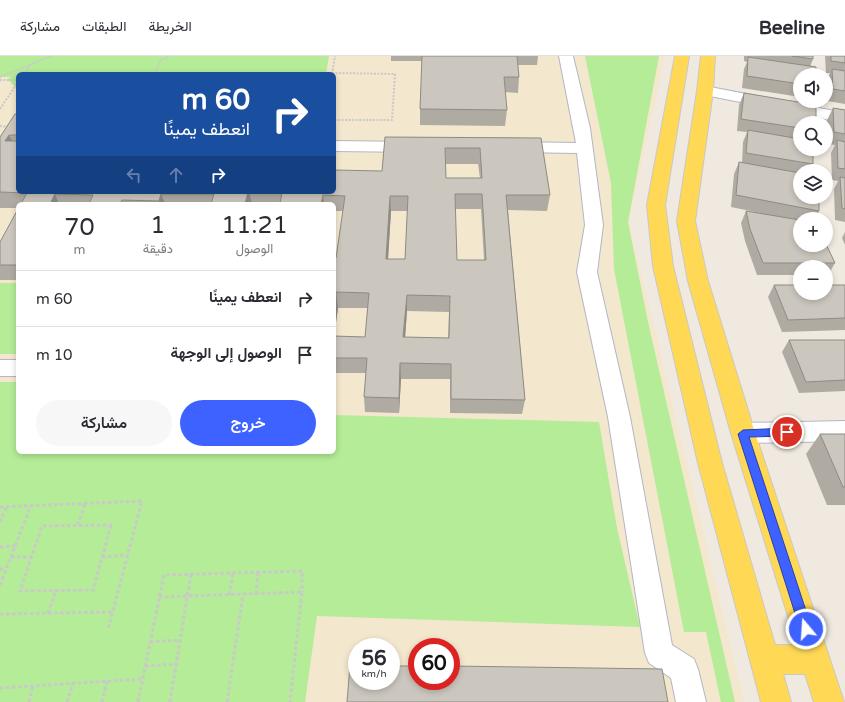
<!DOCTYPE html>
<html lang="ar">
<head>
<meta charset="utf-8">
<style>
  body { margin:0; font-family:"Varela Round",Vazirmatn,sans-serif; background:#f7f7f7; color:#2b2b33; direction:rtl; height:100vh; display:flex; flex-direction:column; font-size:15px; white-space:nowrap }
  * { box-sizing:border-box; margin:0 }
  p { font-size:13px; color:#7c7c81 }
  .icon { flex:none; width:22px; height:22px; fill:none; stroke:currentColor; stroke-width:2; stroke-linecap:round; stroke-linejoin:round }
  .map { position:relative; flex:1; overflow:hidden; direction:ltr }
  .details { position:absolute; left:16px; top:146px; width:320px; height:252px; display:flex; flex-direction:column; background:#fff; border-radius:6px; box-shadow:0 2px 6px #0003; direction:rtl }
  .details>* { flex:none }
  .guide { position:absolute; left:16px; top:16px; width:320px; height:122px; border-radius:6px; box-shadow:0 2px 6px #0003; direction:rtl; background:#1a4fa0; color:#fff; overflow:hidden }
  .tools { position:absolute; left:793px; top:12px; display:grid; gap:8px }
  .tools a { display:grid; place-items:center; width:40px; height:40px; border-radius:50%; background:#fff; box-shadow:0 2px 6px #0003; font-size:20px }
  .speed { position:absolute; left:348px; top:582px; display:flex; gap:8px; font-size:20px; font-weight:700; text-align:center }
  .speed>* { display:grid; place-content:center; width:52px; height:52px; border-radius:50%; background:#fff; box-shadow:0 2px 6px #0003; line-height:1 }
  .speed small { font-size:10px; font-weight:400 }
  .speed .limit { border:6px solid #d22; background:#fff; color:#111 }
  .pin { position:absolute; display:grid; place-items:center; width:34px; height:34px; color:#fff; margin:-17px; border:2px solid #fff; border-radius:50%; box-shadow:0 1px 4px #0007 }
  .me { position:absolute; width:44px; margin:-22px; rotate:342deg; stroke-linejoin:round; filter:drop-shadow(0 0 3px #0008) }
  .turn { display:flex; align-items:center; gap:14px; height:84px; padding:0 20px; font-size:18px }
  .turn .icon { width:52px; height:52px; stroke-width:2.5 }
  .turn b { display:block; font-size:28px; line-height:34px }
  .lanes { display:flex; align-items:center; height:38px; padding:0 20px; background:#0003; justify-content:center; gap:20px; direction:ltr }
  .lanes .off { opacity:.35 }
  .eta { display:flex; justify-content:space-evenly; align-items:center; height:68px; text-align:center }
  .eta b { font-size:24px; font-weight:600; line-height:28px }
  .cta { display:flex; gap:8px; margin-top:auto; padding:8px 20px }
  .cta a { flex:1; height:46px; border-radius:24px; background:#3e62ff; color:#fff; font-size:16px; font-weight:600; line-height:46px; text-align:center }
  .cta a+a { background:#f7f7f7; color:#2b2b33 }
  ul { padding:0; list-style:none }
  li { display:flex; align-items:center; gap:12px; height:56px; padding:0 20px; border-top:1px solid #e1e1e2 }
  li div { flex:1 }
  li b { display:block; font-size:15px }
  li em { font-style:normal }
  header { display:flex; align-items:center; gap:24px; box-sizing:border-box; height:56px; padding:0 20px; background:#fff; border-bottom:1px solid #e1e1e2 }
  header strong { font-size:19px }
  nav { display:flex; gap:22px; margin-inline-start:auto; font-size:14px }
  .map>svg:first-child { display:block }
</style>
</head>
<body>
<header>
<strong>Beeline</strong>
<nav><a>الخريطة</a><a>الطبقات</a><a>مشاركة</a></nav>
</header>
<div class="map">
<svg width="845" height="646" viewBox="0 0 845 646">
  <rect width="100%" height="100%" fill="#f0e9e0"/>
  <path fill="#f3e7ce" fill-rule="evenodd" d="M0 0H665L629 166 744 646H0ZM18 18H334V136H18ZM18 148H334V396H18ZM357 591H391V625H357ZM417 591H451V625H417Z"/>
  <g fill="#b4ec97">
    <path d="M0 0H329L326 18H18V33L8 24 10 21H0Z"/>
    <path d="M585 0H659L628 166 648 266 735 646H721L706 576H684L614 213 611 127Z"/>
    <rect x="0" y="227" width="18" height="71"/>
    <path d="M0 326H18V396H334V359L599 366 617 472 640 571 317 560 305 646H0Z"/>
  </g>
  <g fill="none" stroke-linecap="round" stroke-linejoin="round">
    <defs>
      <g id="minor">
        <path d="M559 0H573L590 72 603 169 597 216 630 361 672 589 694 603 698 613 706 646H676L671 622 649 607 645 597 608 361 577 216 585 169 577 97 513 96 507 94 505 91 507 88 513 86 576 87Z"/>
        <path d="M705 30 845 57V67L700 38 697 35 700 32Z"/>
        <path d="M334 85 415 86 421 88 423 91 421 94 415 96 334 95Z"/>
        <rect x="0" y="304" width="18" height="16"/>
        <path d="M845 365V385L743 387 735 384 731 377 735 370 743 367Z"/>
      </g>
      <path id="major" d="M675 0H689L665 149 673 210 722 407 775 589H797L731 377 688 225 677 165 697 35 701 0H715L713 35 695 165 708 225 755 377 844 646H814L805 618H783L791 646H761L698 407 653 210 647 149Z"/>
    </defs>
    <use href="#minor" stroke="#b3b6c3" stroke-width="2"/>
    <use href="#major" stroke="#c9c9c9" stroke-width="2"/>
    <g stroke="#c9c9c9" stroke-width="2" stroke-dasharray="2 1.5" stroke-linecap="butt">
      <path d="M332 17 395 18 392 64H334"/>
      <path d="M24 18 30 9"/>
      <path d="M154 18 161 4 170 0"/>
      <path d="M332 18 335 0"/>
      <path d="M0 21 51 0"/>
      <path d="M0 24H18"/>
      <path d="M0 53 18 26"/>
      <path d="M0 70 9 71"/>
    </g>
    <g stroke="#c9c9c9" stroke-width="3" stroke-dasharray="3.5 2.5" stroke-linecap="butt">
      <path d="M0 451 142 445 108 573"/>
      <path d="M0 466 7 450"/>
      <path d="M78 469 85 447"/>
      <path d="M111 469 93 534 20 535 42 470Z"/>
      <path d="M0 491 15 490"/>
      <path d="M11 501H32"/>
      <path d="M102 501 127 499"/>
      <path d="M0 513H6"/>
      <path d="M0 529 31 449"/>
      <path d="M256 538 258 516"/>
      <path d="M229 539 233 517"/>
      <path d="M159 541 302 536 290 646"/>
      <path d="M48 557 56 535"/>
      <path d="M0 558 112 556"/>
      <path d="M150 586 180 584"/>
      <path d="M145 610 176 608"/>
      <path d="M0 632 143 623"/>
      <path d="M29 646 33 629"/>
      <path d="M67 646 73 627"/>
      <path d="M102 646 107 625"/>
      <path d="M138 646 164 519 302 515V536"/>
      <path d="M170 646 191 518"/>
      <path d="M227 646 243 539"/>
    </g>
    <use href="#minor" fill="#fff" fill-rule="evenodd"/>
    <use href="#major" fill="#ffd856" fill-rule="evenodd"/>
  </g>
  <g fill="#afaba3" fill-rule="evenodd">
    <path d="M391 0H538L537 9H518L519 21 518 37 505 36 507 54 505 70 420 69V53L422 5H391Z"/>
    <path d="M744 0H813V3L810 11 800 19V41L742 32 744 13 747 6 744 5Z"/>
    <path d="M825 0H845V48L828 45 827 25 830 17H826Z"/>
    <path d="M744 37 800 67V93L813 108 810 115H800V141L819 155 815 163H800V189L835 207 828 219H826V211H800V219H757L745 185 741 167 746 155 765 158 731 151 734 118 739 106 742 107 743 86 747 76 737 75 739 49Z"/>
    <path d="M833 52 845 54V166L835 164 834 133 838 125 832 124 831 97 835 89 828 88 827 64Z"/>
    <path d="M18 58V136H334L382 115 385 81 541 82 550 139 547 155 508 154 525 344 522 358 450 357V323H401L399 357 365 356 364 341 366 317H334V280L365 281 368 252H338L334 280 336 202 343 155H334V148H18V152H0V81ZM446 108H478L480 122H446ZM455 153H481L484 204H457ZM391 155H408L405 203H388ZM407 255 449 256 448 282 405 281Z"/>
    <path d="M18 153V224H0V186Z"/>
    <path d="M845 176V189L842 182Z"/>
    <path d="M774 229H845V274L782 276 768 241Z"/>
    <path d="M789 284H845V335L799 337 782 296Z"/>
    <path d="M820 378H845V449H827L806 398Z"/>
  </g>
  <g fill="#8e8b85">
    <path d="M9 79 17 94 5 85Z"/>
    <path d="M248 136H249L252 148H245Z"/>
    <path d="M55 138 59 148H50Z"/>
    <path d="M161 138 165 148H160L159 145Z"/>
    <path d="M323 139 324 148H321Z"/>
    <path d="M390 140 391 155 387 219 386 203Z"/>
    <path d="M336 236 338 252 334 280V249Z"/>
    <path d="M407 239V255L404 296 403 281Z"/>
    <path d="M400 307 401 323 399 357V342Z"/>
  </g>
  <g fill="#cbc7be" stroke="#8e8b85" fill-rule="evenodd">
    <path d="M422 0H517L519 21H504L507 54 420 53Z"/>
    <path d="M792 0H813V3Z"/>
    <path d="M831 0H845V7L831 5Z"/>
    <path d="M748 1 816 11V19H800V28L747 20Z"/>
    <path d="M832 13 845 15V35L833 33Z"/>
    <path d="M744 37 816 49V67H800V72L741 63Z"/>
    <path d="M833 52 845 54V78L834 76Z"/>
    <path d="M15 58H18V79H9L5 85H18V136H248L245 148H211L214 138H161L159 145 122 144 120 148H89L93 139 55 138 50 148H21L27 137 0 136V81Z"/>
    <path d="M748 74 800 83V93H813V108L746 97Z"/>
    <path d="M385 81 541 82 550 139H506L525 344 451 343V308L400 307 399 342 364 341 367 302H334V280L365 281 369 237 336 236 334 249V202H336L345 140 323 139 321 148H280L282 136H334V114L382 115ZM445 92H480L482 122H446ZM455 138H482L486 204H457ZM390 140H408L405 203H386ZM407 239 450 240 449 282 403 281Z"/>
    <path d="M837 84 845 86V113L838 112Z"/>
    <path d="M739 106 800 117V141H819V155L736 139Z"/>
    <path d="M840 121 845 122V153L842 152Z"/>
    <path d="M18 153V209H0V186Z"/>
    <path d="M746 155 800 164V189H826V188L835 207H763L750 173Z"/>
    <path d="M774 229H800V237H826V229H845V262L788 264Z"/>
    <path d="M789 284H845V324L806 326Z"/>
    <path d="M820 378H845V431H843Z"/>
    <path d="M350 609 357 610V625H391V610H417V625H451V610L662 613 668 646H347Z"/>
  </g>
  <path fill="#3e62ff" stroke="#2840a6" d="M787 372 791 376 787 380 749 381 812 573 810 577 806 579 802 577 800 573 738 378 743 374Z"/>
</svg>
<div class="tools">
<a><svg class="icon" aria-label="sound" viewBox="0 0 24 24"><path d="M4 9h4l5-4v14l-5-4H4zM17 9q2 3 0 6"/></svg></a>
<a><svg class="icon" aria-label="search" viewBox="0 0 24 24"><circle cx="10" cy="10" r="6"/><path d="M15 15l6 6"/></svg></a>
<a><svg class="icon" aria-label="layers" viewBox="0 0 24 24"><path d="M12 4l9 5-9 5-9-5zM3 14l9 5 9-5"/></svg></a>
<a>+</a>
<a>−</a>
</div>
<div class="speed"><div>56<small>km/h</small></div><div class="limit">60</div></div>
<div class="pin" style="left:787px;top:376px;background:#d93025"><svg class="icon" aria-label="arrive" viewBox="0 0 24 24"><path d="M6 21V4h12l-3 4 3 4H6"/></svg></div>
<svg class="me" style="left:806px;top:573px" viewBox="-20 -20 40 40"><circle r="17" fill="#3e62ff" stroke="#fff" stroke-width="3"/><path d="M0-11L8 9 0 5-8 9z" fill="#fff"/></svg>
<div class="guide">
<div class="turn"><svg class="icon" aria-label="right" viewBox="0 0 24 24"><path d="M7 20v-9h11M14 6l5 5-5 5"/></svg><div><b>60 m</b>انعطف يمينًا</div></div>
<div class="lanes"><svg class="icon off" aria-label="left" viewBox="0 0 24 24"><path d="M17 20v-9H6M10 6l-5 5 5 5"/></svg><svg class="icon off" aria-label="ahead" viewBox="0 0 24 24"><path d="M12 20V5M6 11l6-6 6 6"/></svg><svg class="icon" aria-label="right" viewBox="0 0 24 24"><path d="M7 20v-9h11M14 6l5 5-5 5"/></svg></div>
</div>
<section class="details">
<div class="eta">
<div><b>11:21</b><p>الوصول</p></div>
<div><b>1</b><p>دقيقة</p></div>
<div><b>70</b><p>m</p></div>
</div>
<ul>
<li><svg class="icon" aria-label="right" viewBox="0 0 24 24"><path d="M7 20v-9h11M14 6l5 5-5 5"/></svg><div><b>انعطف يمينًا</b></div><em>60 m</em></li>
<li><svg class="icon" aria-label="arrive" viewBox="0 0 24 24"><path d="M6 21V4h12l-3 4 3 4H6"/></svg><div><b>الوصول إلى الوجهة</b></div><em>10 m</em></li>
</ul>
<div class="cta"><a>خروج</a><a>مشاركة</a></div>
</section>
</div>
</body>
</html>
